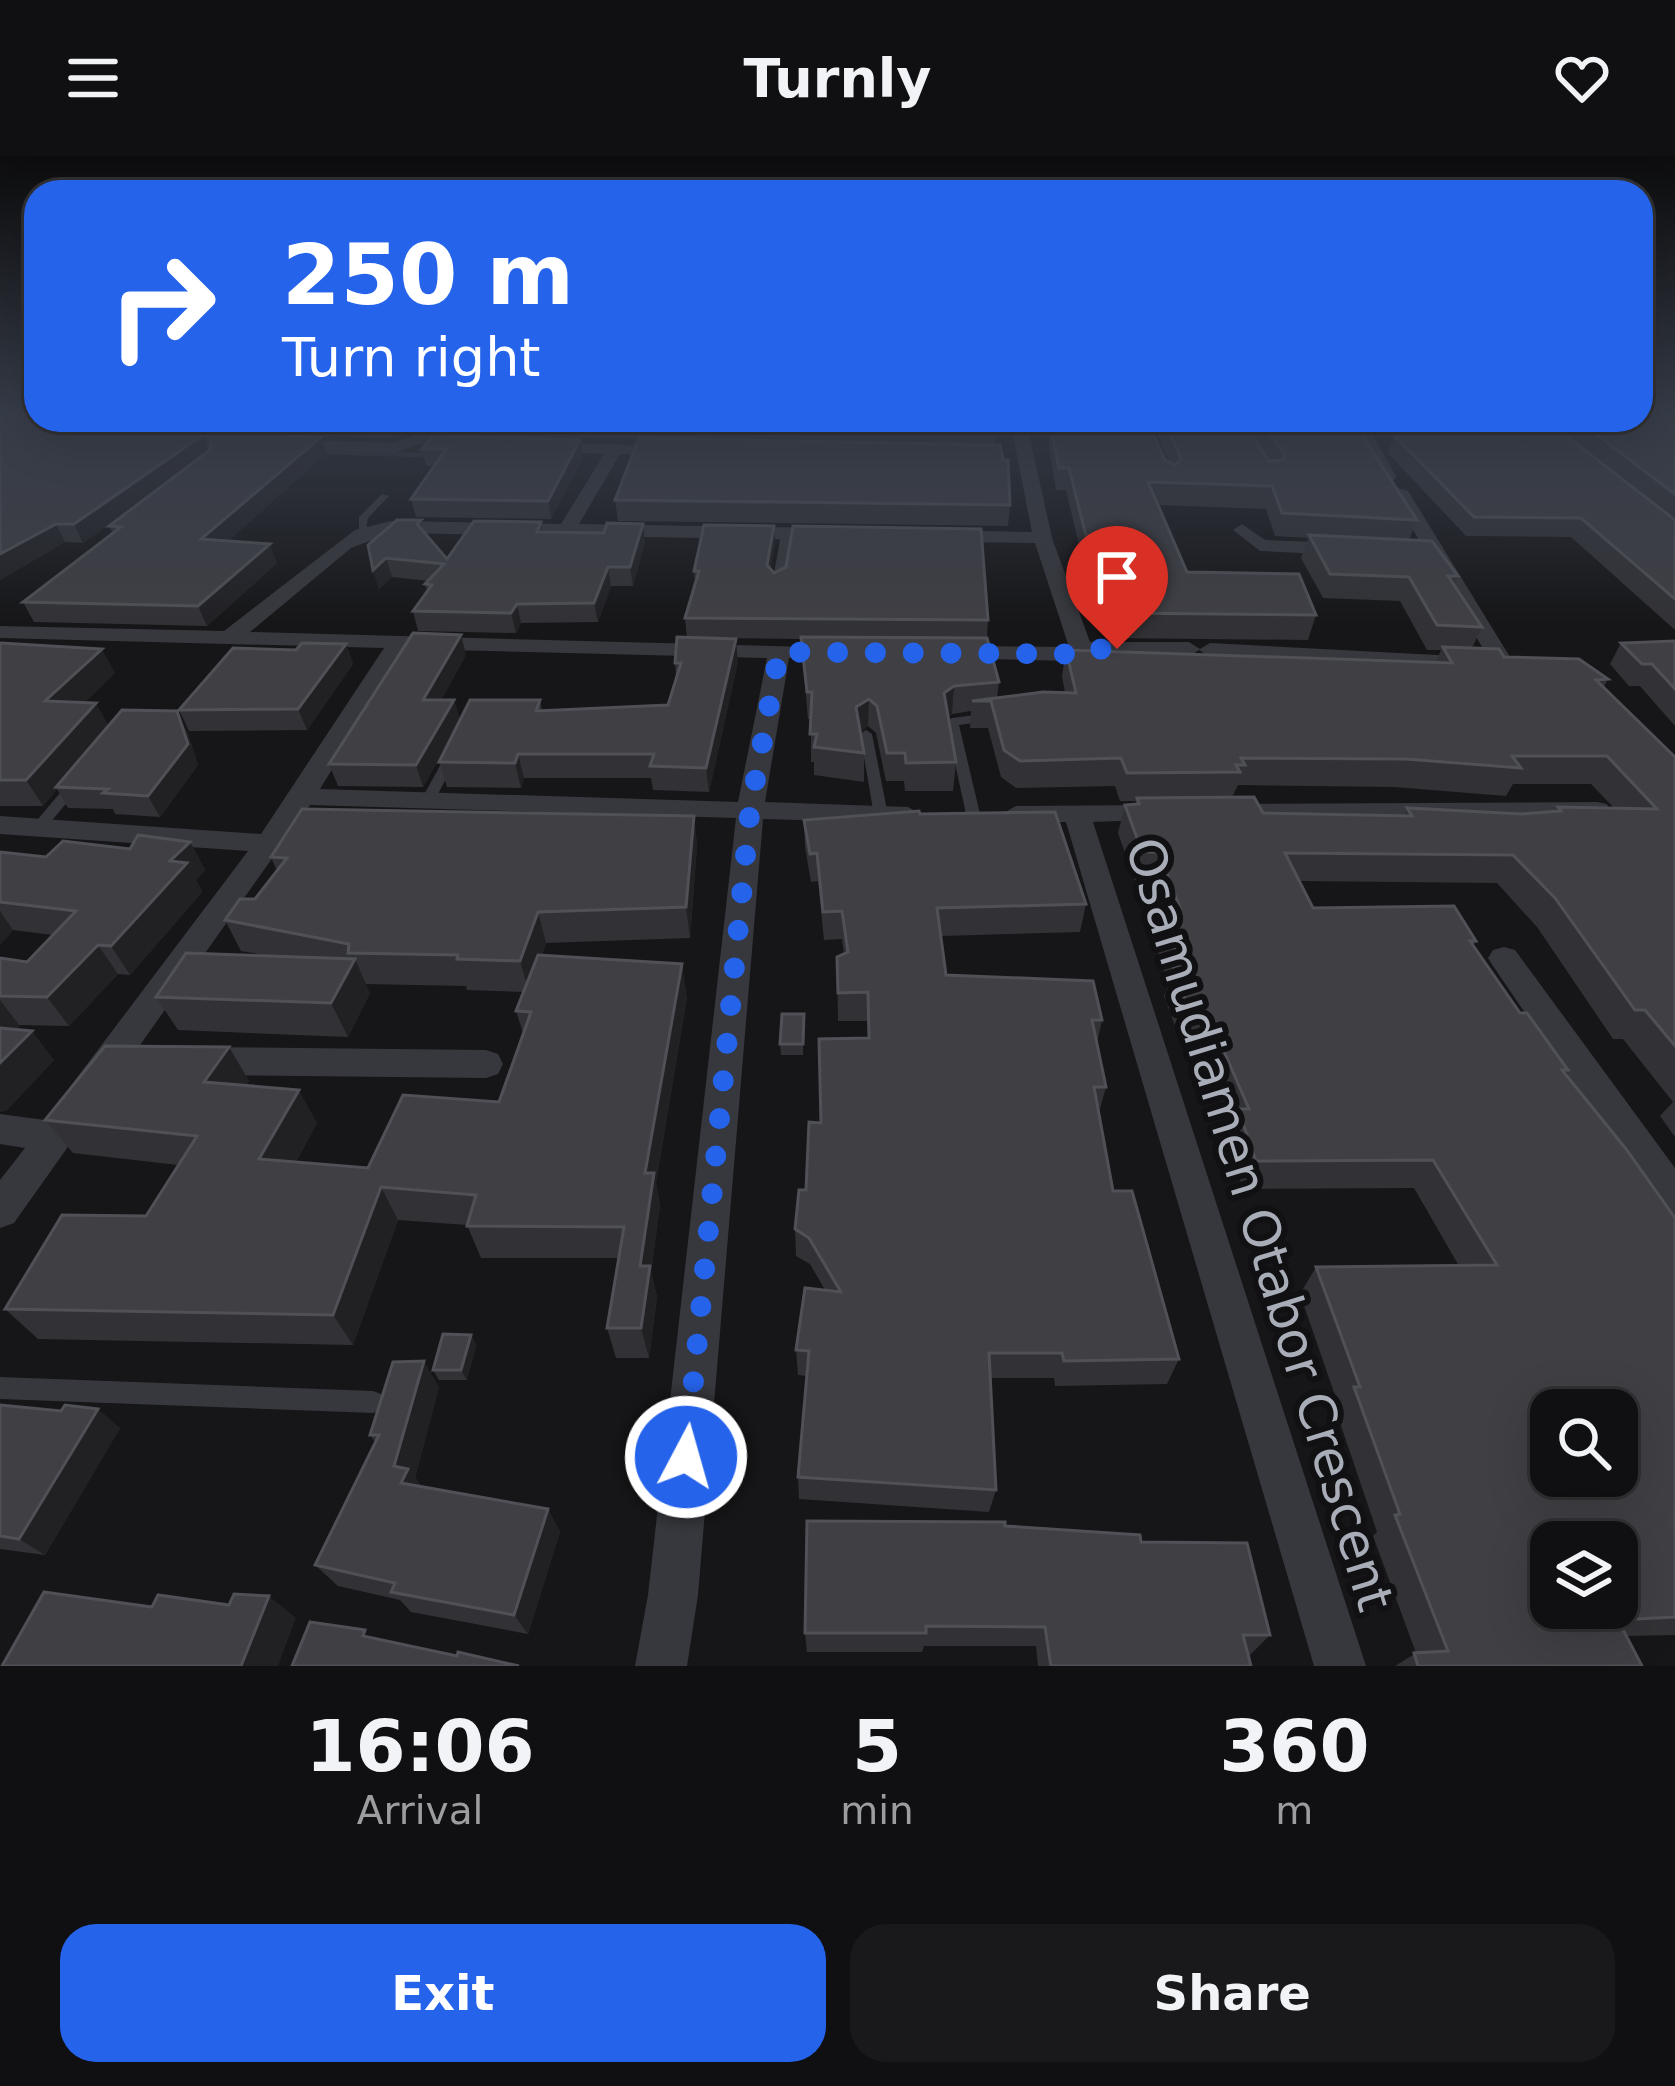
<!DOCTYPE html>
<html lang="en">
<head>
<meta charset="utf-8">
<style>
  body { margin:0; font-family:"DejaVu Sans",sans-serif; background:#19191b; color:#f1f3f6; height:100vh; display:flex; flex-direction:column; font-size:45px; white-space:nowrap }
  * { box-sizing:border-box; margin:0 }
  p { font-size:39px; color:#9c9d9f }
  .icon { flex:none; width:66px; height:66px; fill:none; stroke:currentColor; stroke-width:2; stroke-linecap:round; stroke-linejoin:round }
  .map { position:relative; height:1510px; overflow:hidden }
  .drawer { display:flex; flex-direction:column; background:#101012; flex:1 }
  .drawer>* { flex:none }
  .top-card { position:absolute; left:24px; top:24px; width:1629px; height:252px; border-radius:36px; box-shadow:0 12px 48px #0002,0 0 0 3px #303032; background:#2563eb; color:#fff; overflow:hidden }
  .buttons { position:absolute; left:1530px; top:1233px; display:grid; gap:24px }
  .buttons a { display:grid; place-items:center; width:108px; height:108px; border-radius:24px; background:#101012; box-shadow:0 12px 48px #0002,0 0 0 3px #303032; font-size:60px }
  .pin { position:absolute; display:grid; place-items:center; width:102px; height:102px; color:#fff; margin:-123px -51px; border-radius:50% 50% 50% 0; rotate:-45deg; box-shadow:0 0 12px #0007 }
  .pin .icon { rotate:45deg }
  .me { position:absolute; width:132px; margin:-66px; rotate:6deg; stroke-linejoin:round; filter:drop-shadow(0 0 9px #0008) }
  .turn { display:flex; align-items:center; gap:42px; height:252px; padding:0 60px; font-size:54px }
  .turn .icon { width:156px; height:156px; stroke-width:2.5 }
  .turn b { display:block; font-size:84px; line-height:102px }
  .eta { display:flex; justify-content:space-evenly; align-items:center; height:204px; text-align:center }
  .eta b { font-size:72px; font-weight:800; line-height:84px }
  .action { display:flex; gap:24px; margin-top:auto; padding:24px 60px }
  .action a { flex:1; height:138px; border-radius:36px; background:#2563eb; color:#fff; font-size:48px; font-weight:800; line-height:138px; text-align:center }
  .action a+a { background:#19191b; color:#f1f3f6 }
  header { display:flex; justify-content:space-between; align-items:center; height:156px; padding:0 60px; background:#101012; font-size:54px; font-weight:800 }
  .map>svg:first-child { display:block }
</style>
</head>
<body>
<header><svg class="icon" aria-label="menu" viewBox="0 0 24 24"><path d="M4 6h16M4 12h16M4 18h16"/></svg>Turnly<svg class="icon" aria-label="heart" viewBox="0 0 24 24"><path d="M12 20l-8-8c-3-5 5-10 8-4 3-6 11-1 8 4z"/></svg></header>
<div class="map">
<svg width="1675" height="1510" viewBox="0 0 1675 1510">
  <rect width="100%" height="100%" fill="#161618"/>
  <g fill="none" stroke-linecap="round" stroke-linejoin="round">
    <path stroke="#2c353c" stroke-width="4.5" d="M320 296 421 299"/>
    <g fill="#37383d" fill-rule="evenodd">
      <path d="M382 338 389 340 368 362 365 380H359V361Z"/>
      <path d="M786 375 791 378 782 429 777 432 772 429 781 378Z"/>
      <path d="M991 557 995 558V564L959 569 980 658 973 662 966 658 946 566 952 562Z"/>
      <path d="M866 574 872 578 888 659 881 663 874 659 860 578Z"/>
      <path d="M452 595 458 599 435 644 433 647H423L421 644 446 599Z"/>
      <path d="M75 624 80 625 82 628 80 631 43 675H33L31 672 33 669 70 625Z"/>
      <path d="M0 1221 373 1235 381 1238 384 1246 381 1254 373 1257 0 1243Z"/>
    </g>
    <g fill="#37383d" fill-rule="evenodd">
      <path d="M250 264H267L249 282 392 287 411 281 427 264H444L423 287 393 297 229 289V283Z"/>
      <path d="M1010 264H1026L1052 382 1090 486H1189L1200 493 1210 487 1475 501 1486 508 1475 515 1210 501 1199 494 1189 500H1085L1072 505 946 502 943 497 954 490 1069 491 1035 387 941 386 932 380 941 374 1032 376Z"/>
      <path d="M1348 264H1364L1396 320 1394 324H1382Z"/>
      <path d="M540 286 672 290 680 295 672 300 620 298 579 368 833 372 842 378 833 384 391 377 351 392 250 476 848 492 851 497 840 504 789 502 765 646 908 651 922 659 908 667 763 663 698 1439 687 1510H635L648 1439 736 662 310 649 14 1067 0 1072V1024L25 992 0 988V958L45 964 248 695 0 678V660L261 678 384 492 0 482V470L224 475 355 374 391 365 561 368 604 298 534 294 532 291ZM406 493 767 502 738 646 320 633Z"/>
      <path d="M1393 331 1408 335 1510 501 1507 506 1499 508 1488 501 1390 335Z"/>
      <path d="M1242 368 1265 384 1342 387 1352 393 1342 399 1260 395 1233 374Z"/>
      <path d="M1597 646 1607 648 1610 654 1607 660 1226 664 1212 656 1226 648Z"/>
      <path d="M1160 649 1174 657 1170 663 1093 666 1366 1510H1314L1066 666H1016L1002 658 1016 650Z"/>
      <path d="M1504 791 1515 794 1675 1012V1060L1661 1055 1493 810 1488 802 1493 794Z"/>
      <path d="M198 891 486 894 498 898 503 908 498 918 486 922 198 919 186 915 181 905 186 895Z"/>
    </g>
  </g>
  <g fill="#323236" fill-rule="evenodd">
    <path d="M1675 255V474L1571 381 1466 380 1388 297 1394 280 1382 264H1546L1627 327 1548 264H1641Z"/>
    <path d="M36 264H245L230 276 259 278 255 264H422L409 277 391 282 268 278 321 281 326 298 228 385 277 407 207 470 34 466 23 446 113 377 109 370 171 324 83 387 65 386 0 424Z"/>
    <path d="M431 264H998L997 283H995L994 289 1010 349 1008 370 618 365 615 344 638 283 458 280 583 301 551 363 416 361 411 343 434 310H426L422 293 429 284 425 270Z"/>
    <path d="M1049 264H1147L1165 304 1169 306 1154 269 1155 264H1241L1245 269 1246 264H1343L1417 364 1409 384 1458 420 1454 429 1482 471 1472 492 1504 501 1608 523 1604 531 1675 601V981L1660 960 1673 946 1623 883H1613L1537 771 1497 727 1300 725 1313 752 1476 785 1473 791 1520 857 1568 914 1565 918 1675 1062V1479L1627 1480 1642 1510H1395L1416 1497 1373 1380 1377 1376 1336 1255 1339 1251 1300 1138 1316 1111 1459 1110 1414 1032 1243 1033 1226 981 1231 969 1200 891 1183 892 1164 840 1168 829 1153 781 1161 753 1151 724 1135 725 1118 677 1125 649H1135L1136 645H1120L1115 630 1016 632 1001 621 988 572H970L971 555 952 558 948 560 956 606 953 635H905L904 625H886L876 577 868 570 860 576 864 597V626L814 619V606H811V563H808L801 483 723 482 738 506 709 636 653 634 651 622H524L521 632 447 631 439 606 454 576 423 631 338 630 329 608 466 499 441 544H454L460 564 540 544 542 554 668 549 676 522 675 507 687 482 685 462 695 427 694 415 774 370 775 388 770 413 774 417 988 464 987 482 999 526 997 542 1065 537 1062 520 1066 494 1436 506 1441 494H1427L1400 445 1323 442 1301 402 1308 382 1275 380 1266 353 1158 349 1187 416 1316 459 1308 484 1110 482 1094 452 1066 334H1056L1049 293ZM1513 628H1591L1614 652 1558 651 1555 656 1522 658 1407 652 1404 659 1263 657 1232 641 1238 629 1394 631 1506 640Z"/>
    <path d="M421 364 424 376 447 403 541 366 543 376 645 386 633 430H611L598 466 521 467 516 477 418 475 413 455 427 436 425 428 429 425 392 421 379 433 373 414Z"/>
    <path d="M1675 485V570L1640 530H1629L1610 508 1621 487Z"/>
    <path d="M0 487 115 517 85 546 108 569 187 575 198 609 160 661 115 658 113 653 68 652 57 633 43 650H0Z"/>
    <path d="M346 488 353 508 307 574 189 575 179 554 296 494Z"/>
    <path d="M920 658 1086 748 1080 776 941 780 946 819 1102 864 1097 887 1106 931 1099 956 1113 1035 1179 1203 1167 1228 1055 1230 1054 1222H990L996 1334 989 1356 799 1343 798 1321 807 1220 798 1219 796 1194 825 1134 810 1108 796 1100 795 1073 821 967 868 882V865H838L837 801 844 798 842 783 824 784 818 725 811 726 805 691 804 664Z"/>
    <path d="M694 660 697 690 690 782 546 787 542 799 687 841 656 1027 660 1050 651 1116 657 1141 649 1202H616L607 1172 618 1102H481L467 1069 398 1064 353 1189 38 1183 5 1153 146 1060 178 1009 73 997 45 964 229 891 249 925 246 929 317 967 296 1006 368 1012 499 946 523 877 516 855 524 836 467 834 466 830 365 828 370 837 348 881 178 874 156 841 270 800 241 795 225 764 255 743 277 715 271 701Z"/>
    <path d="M190 686 205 714 196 724 202 736 130 819 118 818 69 870 19 869V874L54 904 7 954 0 956V802L27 806 53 779 13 774 0 789V696L46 701Z"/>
    <path d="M804 858 803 899H781L780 888Z"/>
    <path d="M471 1179 476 1189 467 1224H439L433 1214Z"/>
    <path d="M439 1231 415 1322 421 1330 548 1353 560 1376 528 1478 411 1456 400 1444 338 1430 315 1409 376 1287 370 1279Z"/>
    <path d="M0 1249 120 1272 45 1399 0 1393Z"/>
    <path d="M1005 1370 1141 1386 1270 1479 1250 1499H1248L1251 1510H1038L1036 1490H924L922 1496H807L805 1477Z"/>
  </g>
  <g fill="#212124">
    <path d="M220 264H245L226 280 219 275Z"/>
    <path d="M393 264H422L409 277 391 282 387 266Z"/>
    <path d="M453 264H454L458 280 446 288 442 271Z"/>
    <path d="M203 279 209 296 83 387 74 368Z"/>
    <path d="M321 281 326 298 209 402 201 383Z"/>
    <path d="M580 284 583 301 551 363 548 345Z"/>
    <path d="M56 368 65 386 0 424V398Z"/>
    <path d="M643 368 645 386 633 430 630 411Z"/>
    <path d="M774 370 775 388 768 428 767 409Z"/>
    <path d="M270 388 277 407 207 470 198 450Z"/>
    <path d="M386 402 392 421 379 433 373 414Z"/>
    <path d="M608 411 611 430 598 466 594 447Z"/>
    <path d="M517 448 521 467 516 477 511 457Z"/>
    <path d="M461 479 466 499 429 565 423 544Z"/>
    <path d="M736 483 738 506 709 636 706 612Z"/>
    <path d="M346 488 353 508 307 574 298 553Z"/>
    <path d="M102 493 115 517 60 571 45 545Z"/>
    <path d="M954 530 952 558 942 564 944 537Z"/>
    <path d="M869 543 868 570 856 579V551Z"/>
    <path d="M454 544 460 565 423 631 416 609Z"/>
    <path d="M96 547 110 572 56 631 57 633 43 650 26 624Z"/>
    <path d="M177 555 187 575 198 609 160 661 148 640Z"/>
    <path d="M518 598 524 622 521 632 515 607Z"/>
    <path d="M694 660 697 690 690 782 686 751Z"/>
    <path d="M190 686 205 714 196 724 202 736 130 819 111 790 170 705Z"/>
    <path d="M0 755 13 774 0 789Z"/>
    <path d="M538 756 546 787 529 836 520 805Z"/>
    <path d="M98 789 118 818 69 870 47 841Z"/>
    <path d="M355 803 370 837 348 881 331 847Z"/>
    <path d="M682 808 687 841 656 1027 660 1050 651 1116 657 1141 649 1202 641 1172 640 1110 645 1017Z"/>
    <path d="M0 844 19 869 18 889 32 875 54 904 7 954 0 956Z"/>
    <path d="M229 891 249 925 226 960 204 926Z"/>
    <path d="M299 934 317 967 280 1036 259 1003Z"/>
    <path d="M381 1031 398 1064 353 1189 333 1159Z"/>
    <path d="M471 1179 476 1189 467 1224 461 1214Z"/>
    <path d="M424 1205 439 1231 415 1322 425 1336 401 1327 394 1310Z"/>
    <path d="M98 1253 120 1272 45 1399 19 1383Z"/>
    <path d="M548 1353 560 1376 528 1478 514 1459Z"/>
    <path d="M269 1440 296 1462 278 1510H241Z"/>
  </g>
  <g fill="#3f3f44" stroke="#4f5156" stroke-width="3" fill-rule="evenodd">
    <path d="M0 255H36V264H220L219 275 321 281 201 383 270 388 198 450 23 446 121 371 109 370 210 294 211 282 203 279 74 368H56L0 398Z"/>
    <path d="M1641 255H1675V338L1577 264H1641Z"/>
    <path d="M332 264H393L387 266Z"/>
    <path d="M431 264H453L442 271 448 280 580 284 548 345 411 343 446 293H422L441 270H425Z"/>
    <path d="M509 264H998L999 267H994L996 273Z"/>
    <path d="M1054 264H1147L1165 304 1175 309 1181 303 1164 264H1241L1269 305 1283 304 1284 298 1260 264H1343L1358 273 1417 364 1282 357 1272 330 1148 326 1187 416 1299 418 1316 459 1115 457 1098 428 1069 312H1059L1051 272H1057Z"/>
    <path d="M1400 264H1546L1675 364V443L1581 362 1474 361 1394 279 1410 277Z"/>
    <path d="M639 282 1000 289 1003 304H1008L1010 349 615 344Z"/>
    <path d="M397 364H421L417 368 447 403 474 365 541 366 537 376 604 377 607 367 643 368 630 411H608L594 447 517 448 511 457 413 455 432 429 425 428 444 408 386 402 373 414 368 389Z"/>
    <path d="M704 369 774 370 767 409 774 417 786 411 793 370 981 373 988 464 685 462 699 415H694Z"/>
    <path d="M1309 379 1432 385 1458 420H1448L1482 471 1437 469 1409 421 1330 418Z"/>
    <path d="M413 477 461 479 423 544H454L416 609 329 608Z"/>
    <path d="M677 481 736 483 706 612 650 610 654 598H518L515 607 439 606 470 544H540L536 555 668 549 681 507H675Z"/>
    <path d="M801 481 987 482 999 526 954 530 944 537 956 606 906 607 905 597H887L877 550 869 543 856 551 864 597 814 591 817 578H810L812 536H807Z"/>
    <path d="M1675 485V533L1652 508H1642L1621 487Z"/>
    <path d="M0 487 102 493 45 545 96 547 26 624H0Z"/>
    <path d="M302 487 346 488 298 553 179 554 233 492 296 494Z"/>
    <path d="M1443 491 1499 493 1504 501 1579 503 1608 523 1596 524 1675 601V890L1645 854H1635L1555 742 1513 699 1285 697 1313 752 1454 750 1476 785H1470L1520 857H1527L1568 914H1562L1626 993 1675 1062V1461L1618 1464 1642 1510H1418L1414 1497 1448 1495 1395 1359 1400 1358 1354 1231H1360L1316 1111 1497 1109 1433 1004 1256 1005 1238 953H1249L1210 863H1193L1173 811H1181L1161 752H1180L1159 696H1142L1125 649 1139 648 1137 642 1254 641 1263 657 1412 660 1407 652 1522 658 1561 655 1558 651 1657 653 1607 600H1512L1521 612 1406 603 1241 602 1245 609H1236L1240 616 1127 617 1121 602 1020 605 1004 594 991 545H972L1043 536 1076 537 1066 494 1452 507ZM1551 1254H1617V1320H1551ZM1551 1386H1617V1452H1551Z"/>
    <path d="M122 554 177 555 188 588 148 640 103 637 108 633 56 631Z"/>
    <path d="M302 653 694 660 686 751 538 756 520 805 457 803 458 799 348 797 349 788 225 764 240 743H255L287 702 271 701Z"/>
    <path d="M919 655 920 658 1055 656 1086 748 937 752 946 819 1093 825 1102 864H1092L1106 931H1094L1113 1035H1132L1179 1203 1064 1205 1062 1197H989L996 1334 798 1321 809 1195 796 1194 805 1132 841 1136 809 1082 795 1073 799 1034H806L809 966 821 967 819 883 869 882 868 836 838 837 837 801 848 796 842 755 823 756 817 697 810 698 804 664Z"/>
    <path d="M138 679 190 686 170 705 187 707 111 790 98 789 47 841 0 840V802L27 806 76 755 0 746V696L46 701 63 685 130 693Z"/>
    <path d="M186 797 355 803 331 847 156 841Z"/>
    <path d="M538 799 682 808 645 1017H654L640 1110H650L641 1172H607L624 1071 467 1070 476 1039 381 1031 333 1159 5 1153 62 1059 146 1060 197 980 45 964 105 890 229 891 204 926 299 934 259 1003 368 1012 403 939 499 946 531 856 516 855Z"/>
    <path d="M782 858H804L803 888H780Z"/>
    <path d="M0 872 32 875 0 907Z"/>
    <path d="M443 1178 471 1179 461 1214H433Z"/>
    <path d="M424 1205 394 1310 408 1313 401 1327 548 1353 514 1459 391 1436 395 1427 315 1409 379 1279H370L393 1206Z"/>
    <path d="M0 1249 61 1255 65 1249 98 1253 19 1383 0 1380Z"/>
    <path d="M807 1365 1005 1366V1370L1140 1379 1141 1386 1247 1387 1270 1479H1243L1251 1510H1051L1045 1471 926 1470V1477H805Z"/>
    <path d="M44 1436 152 1451 158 1439 229 1449 234 1438 269 1440 241 1510H2Z"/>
    <path d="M310 1466 365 1474 363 1480 457 1500 458 1496 519 1510H292Z"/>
  </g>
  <linearGradient id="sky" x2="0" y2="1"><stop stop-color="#0c0c0d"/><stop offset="0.55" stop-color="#363c48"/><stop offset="1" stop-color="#363c48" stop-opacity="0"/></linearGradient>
  <rect width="1675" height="467" fill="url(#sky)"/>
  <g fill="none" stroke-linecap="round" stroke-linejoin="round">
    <path stroke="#2563eb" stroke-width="21" stroke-dasharray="0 37.8" d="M686 1301 750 654 779 496 1072 498 1081 493H1117"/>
  </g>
  <g text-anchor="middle" stroke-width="12" stroke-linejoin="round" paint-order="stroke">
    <g font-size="51" fill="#a8adb8" stroke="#111113">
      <text transform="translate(1260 1068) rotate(73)" y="18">Osamudiamen Otabor Crescent</text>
    </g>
  </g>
</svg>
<div class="buttons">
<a><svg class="icon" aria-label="search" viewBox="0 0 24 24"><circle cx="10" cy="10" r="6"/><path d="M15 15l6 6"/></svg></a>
<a><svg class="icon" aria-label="layers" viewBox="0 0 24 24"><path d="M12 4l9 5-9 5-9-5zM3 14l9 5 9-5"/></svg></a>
</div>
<div class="pin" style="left:1117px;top:493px;background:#d93025"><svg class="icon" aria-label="arrive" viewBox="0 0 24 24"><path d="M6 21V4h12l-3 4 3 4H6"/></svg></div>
<svg class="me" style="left:686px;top:1301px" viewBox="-20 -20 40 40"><circle r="17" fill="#2563eb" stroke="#fff" stroke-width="3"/><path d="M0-11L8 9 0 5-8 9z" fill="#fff"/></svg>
<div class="top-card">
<div class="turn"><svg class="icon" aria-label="right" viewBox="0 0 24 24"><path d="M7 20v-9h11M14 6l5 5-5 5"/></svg><div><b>250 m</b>Turn right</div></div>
</div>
</div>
<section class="drawer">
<div class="eta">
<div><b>16:06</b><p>Arrival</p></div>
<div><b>5</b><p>min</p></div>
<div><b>360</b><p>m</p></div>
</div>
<div class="action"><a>Exit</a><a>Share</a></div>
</section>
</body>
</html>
